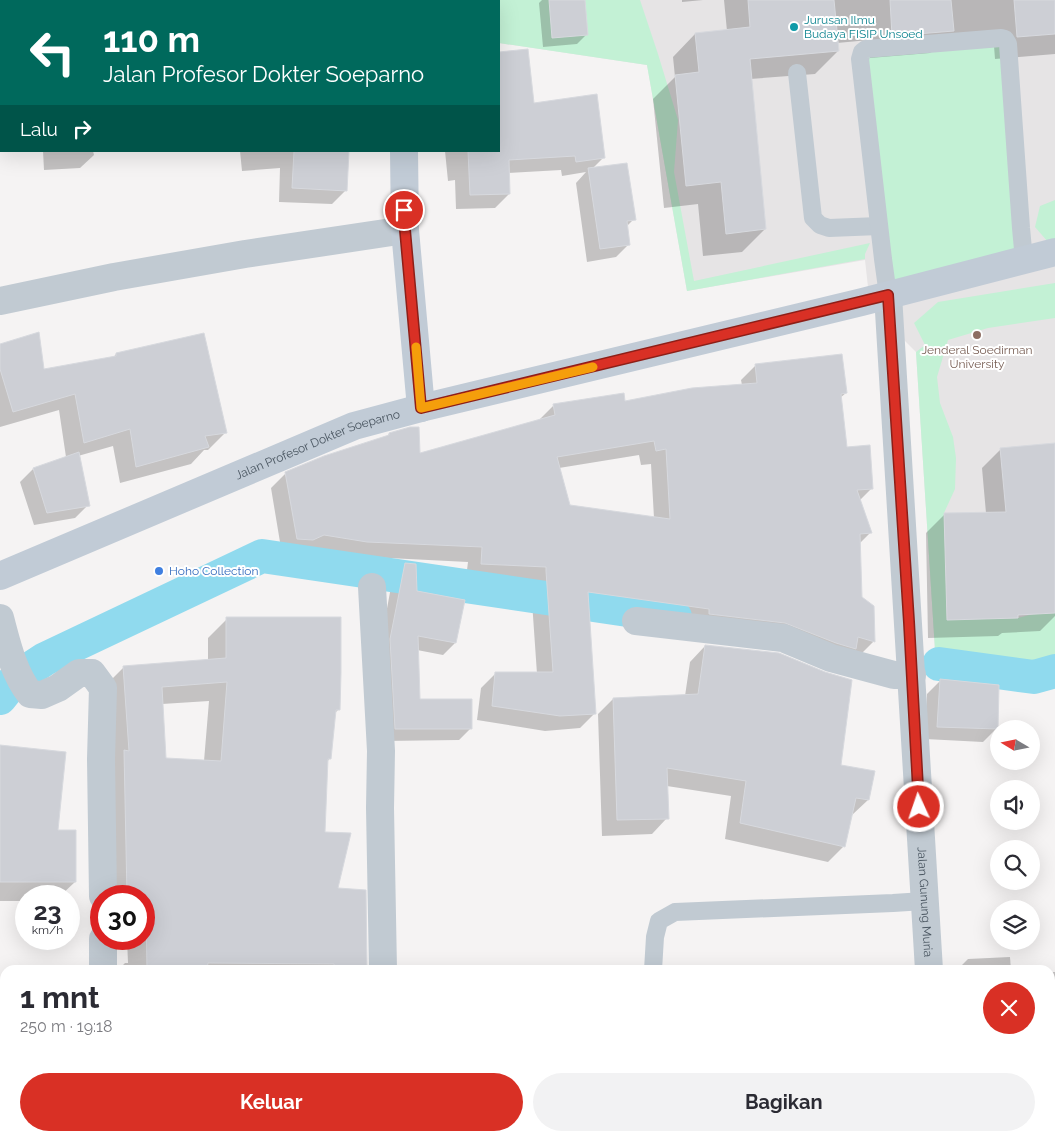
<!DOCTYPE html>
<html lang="id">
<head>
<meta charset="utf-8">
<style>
  body { margin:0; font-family:Raleway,sans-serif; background:#f2f2f3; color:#2b2b33; height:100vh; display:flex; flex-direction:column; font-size:19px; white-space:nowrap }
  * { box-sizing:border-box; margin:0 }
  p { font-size:16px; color:#7c7c81 }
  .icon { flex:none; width:28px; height:28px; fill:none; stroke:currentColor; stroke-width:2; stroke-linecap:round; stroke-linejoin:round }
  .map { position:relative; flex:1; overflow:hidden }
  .side { position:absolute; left:0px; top:965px; width:1055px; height:176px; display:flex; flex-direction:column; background:#fff; border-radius:15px 15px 0 0; box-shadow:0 5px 20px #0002 }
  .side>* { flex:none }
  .top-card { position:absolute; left:0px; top:0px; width:500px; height:152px; box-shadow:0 5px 20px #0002; background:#00695c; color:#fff; overflow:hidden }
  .needle { width:32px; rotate:280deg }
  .buttons { position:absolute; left:990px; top:720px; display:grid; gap:10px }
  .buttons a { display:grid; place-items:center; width:50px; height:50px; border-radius:50%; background:#fff; box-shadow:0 5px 20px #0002; font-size:25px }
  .speed { position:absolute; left:15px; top:885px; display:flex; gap:10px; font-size:25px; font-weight:700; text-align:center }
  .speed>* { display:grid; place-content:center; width:65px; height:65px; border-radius:50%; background:#fff; box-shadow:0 5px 20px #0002; line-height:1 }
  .speed small { font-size:12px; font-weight:400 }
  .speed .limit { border:8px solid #d22; background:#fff; color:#111 }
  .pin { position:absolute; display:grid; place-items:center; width:42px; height:42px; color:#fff; margin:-21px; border:2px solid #fff; border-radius:50%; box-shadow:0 1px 5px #0007 }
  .me { position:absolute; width:55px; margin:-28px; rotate:357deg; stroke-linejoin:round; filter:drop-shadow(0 0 4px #0008) }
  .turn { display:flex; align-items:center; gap:18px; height:105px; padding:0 20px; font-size:22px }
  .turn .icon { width:65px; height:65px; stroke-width:2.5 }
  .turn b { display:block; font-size:35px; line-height:42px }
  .then { display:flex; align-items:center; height:48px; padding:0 20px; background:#0003; gap:10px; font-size:19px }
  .round { display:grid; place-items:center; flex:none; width:52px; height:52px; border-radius:26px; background:#f2f2f3 }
  .summary { display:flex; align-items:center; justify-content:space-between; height:85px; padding:0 20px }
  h1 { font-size:30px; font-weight:700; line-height:38px }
  .primary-button { display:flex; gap:10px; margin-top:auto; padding:10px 20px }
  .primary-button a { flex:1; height:58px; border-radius:30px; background:#d93025; color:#fff; font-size:20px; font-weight:700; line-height:58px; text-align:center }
  .primary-button a+a { background:#f2f2f3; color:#2b2b33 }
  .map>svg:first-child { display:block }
</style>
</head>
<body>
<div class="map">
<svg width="1055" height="1141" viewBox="0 0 1055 1141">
  <rect width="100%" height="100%" fill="#f5f3f3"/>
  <path fill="#e6e4e5" d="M424 0H1055V659L1014 662 935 650 916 352 881 317 869 296 865 260 687 291 647 65 499 43V1H424Z"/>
  <g fill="#c3f1d5">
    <path d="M424 0H640L658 54 678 120 674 172 694 281 870 243 865 254V259L687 291 647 65 499 43V1H424Z"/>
    <path d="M1002 40 1024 260 888 295 863 51Z"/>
    <path d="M1055 200V241L1048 242 1035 227 1040 206Z"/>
    <path d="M1055 283V318L988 328 948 340 937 377 940 403 953 437 956 458 955 489 944 513 947 620 1018 618 1033 614 1055 613V659L1014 662 935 650 916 352 925 345 914 323 938 302Z"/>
  </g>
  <g fill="#0003" fill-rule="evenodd">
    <path d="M90 0H237L224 1H90Z"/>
    <path d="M542 0H585L586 35 577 44 543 47 539 3Z"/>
    <path d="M682 0H703L682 2Z"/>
    <path d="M724 0H1055V54L995 59 993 33 946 37 930 53 870 58 869 40 837 43 838 51 815 74 750 79 765 229 742 252 703 256 698 204 664 208 653 99 675 77 673 57 695 34 727 31Z"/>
    <path d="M527 51 533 105 604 157 592 169 634 219 626 227 629 244 616 257 587 262 576 183 586 172 562 176 561 170 508 173 509 194 495 208 456 209 455 180 448 181 445 151H499V53Z"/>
    <path d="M0 60 1 62V73L0 74Z"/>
    <path d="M43 151H93L94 155 80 168 44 170Z"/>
    <path d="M240 151H348L346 190 332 204 279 202 280 168 242 171Z"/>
    <path d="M0 345 43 371 113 358 116 354 225 433 208 450H204L191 464 120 483 113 446 78 456 88 505 75 518 34 525 20 482 33 469 66 457 59 410 0 427Z"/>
    <path d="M756 365 846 393 840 398 846 448 872 488 860 500 871 532 859 544 861 598 874 641 859 656 695 624 588 609 595 713 580 728 545 731 477 720 481 688 496 673 537 674 531 587 532 581 466 578 468 562 349 556 308 549 297 554H282L271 488 286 473 387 436 389 434 418 454 539 420 554 405 624 403 742 385 741 380ZM639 455 641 465 651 464 654 518 569 506 559 468Z"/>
    <path d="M1055 444V616L1040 631 1002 633 998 636 928 638 926 533 945 514 986 513 982 468 1001 449Z"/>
    <path d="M405 564 416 592 455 643 443 655 417 650 419 700 471 728 459 740 384 741 379 652 393 576Z"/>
    <path d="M227 619 338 710 334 714 330 758 327 762 323 833 337 889 366 970H118L125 963H128L127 939H144V896H108L105 686 124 667 208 660V638ZM209 701 204 761 165 759 162 704Z"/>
    <path d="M705 646 840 766 868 800 852 815H851L844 846 828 862 725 839 731 796 667 786V818L652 834 602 836 598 714 613 699 685 696 690 662Z"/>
    <path d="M940 681 996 729 983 742 925 739 927 694Z"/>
    <path d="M0 747 57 831 75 882 60 896H26V901H0Z"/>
    <path d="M1010 957 1011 970H957L968 959Z"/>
    <rect x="1050" y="972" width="5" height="73"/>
    <path d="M184 1136V1141H119L121 1138Z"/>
    <path d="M218 1136H372L371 1141H218Z"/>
    <path d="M406 1136H593V1141H405Z"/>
    <path d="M626 1136H827L832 1141H625Z"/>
  </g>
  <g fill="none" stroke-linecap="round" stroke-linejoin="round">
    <g stroke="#90daee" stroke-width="34">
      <path d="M939 664 1034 677 1055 671"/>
      <path d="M0 698 16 678 45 659 262 556 675 617"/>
    </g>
  </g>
  <g fill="#cdcfd5" stroke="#d7d9de" fill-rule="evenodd">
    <path d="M549 0H585L588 35 552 38Z"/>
    <path d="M748 0H834L839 51 750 59 766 229 726 234 721 182 686 186 675 75 699 72 695 33 750 27Z"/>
    <path d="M890 0H951L954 31 892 36Z"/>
    <path d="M1014 0H1055V34L1017 37Z"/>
    <path d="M528 49 534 103 597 94 605 158 576 162 575 156 509 160 510 194 470 195 468 151H499V52Z"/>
    <path d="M294 151H349L347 191 292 188Z"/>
    <path d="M627 163 636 220 627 221 630 245 600 249 588 168Z"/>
    <path d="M39 332 44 369 116 356V353L204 333 227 433 205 436 209 447 136 467 130 429 84 443 75 394 13 412 0 369V344Z"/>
    <path d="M842 354 847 393 841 394 847 447 870 445 873 489 857 490 872 533 860 534 862 597 874 606 875 642 858 637 856 649 836 643 785 623 709 614V609L588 592 596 714 560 716 492 706 495 672H553L546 571V567L481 564 482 547 367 542 324 535 313 540 297 539 285 472 324 456 389 435V433L410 427H419L420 453 555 415 553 404 624 393 625 401 692 388 757 383 755 364ZM654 441 656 451 666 449 670 519 570 505 557 457Z"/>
    <path d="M1055 443V613L1018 615V618L947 620 944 513 1006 512 1000 448Z"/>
    <path d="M79 452 90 506 47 513 33 468Z"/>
    <path d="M405 563 416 564 417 591 465 600 456 643 418 636 420 699H472V729H395L390 639Z"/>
    <path d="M226 617H341V672L340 710H336L331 759H328L325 832 351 833 338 888 366 890 367 970H335L334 964 208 963 207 970H147L146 909H144V896H127L124 750 129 751 123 666 226 658ZM227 682 221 761 166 758 162 687Z"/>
    <path d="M705 645 779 653 825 672 852 680 841 765 875 771 869 800 856 798 845 847 740 823 746 781 667 768 669 819 617 820 613 698 698 694Z"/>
    <path d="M940 679 999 685 998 729 937 727Z"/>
    <path d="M0 745 66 752 58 830H76V882H0Z"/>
  </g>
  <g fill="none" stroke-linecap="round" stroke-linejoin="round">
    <g stroke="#c1cad2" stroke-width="18">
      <path d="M797 73 813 218 820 225 829 228 879 226"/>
      <path d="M888 295 883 259 860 59 862 52 866 49 1001 38 1005 39 1008 44 1021 228 1024 260"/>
      <path d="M653 970 655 937 659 921 675 912 893 903 924 901"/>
    </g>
    <g stroke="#c1cad2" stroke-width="28">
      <path d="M0 99H1"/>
      <path id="s1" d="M888 295 929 970"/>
      <path d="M0 301 114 277 245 254 405 230"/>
      <path d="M372 587 381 751 380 808 383 970"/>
      <path d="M0 618C7 644 13 672 30 694L42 695 58 688 79 673H92L103 688 101 759 103 896"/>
      <path d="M636 621 783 638 831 658 894 675H912"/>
      <path d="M103 939V970"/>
      <path d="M105 1136V1141"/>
      <path d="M388 1136V1141"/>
      <path d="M940 1136V1141"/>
    </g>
    <g stroke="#c1cbd6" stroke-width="28">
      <path d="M403 0V1"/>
      <path d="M404 151 405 230 421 408"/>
      <path id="s2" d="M0 576 354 426 421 408 862 302 1055 252"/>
    </g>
  </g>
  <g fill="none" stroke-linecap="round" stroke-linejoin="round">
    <defs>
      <path id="route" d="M404 210 405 230 421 408 888 295 909 622 919 807"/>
    </defs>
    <use href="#route" stroke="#8d1f18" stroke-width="12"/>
    <use href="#route" stroke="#d93025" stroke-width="9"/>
    <path stroke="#f59e0b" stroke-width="9" d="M416 347 421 408 593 367"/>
  </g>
  <circle fill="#0f9aa8" stroke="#fff" stroke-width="2" cx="794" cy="27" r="5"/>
  <circle fill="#8d6e63" stroke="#fff" stroke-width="2" cx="977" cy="335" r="5"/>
  <circle fill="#3f7fe0" stroke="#fff" stroke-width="2" cx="159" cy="571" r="5"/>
  <g text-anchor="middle" stroke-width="4" stroke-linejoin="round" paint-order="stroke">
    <g font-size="12" fill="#0d838f" stroke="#fff" text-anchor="start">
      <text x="804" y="24">Jurusan Ilmu<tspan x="804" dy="14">Budaya FISIP Unsoed</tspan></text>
    </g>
    <g font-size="12" fill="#785e54" stroke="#fff">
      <text x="977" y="354">Jenderal Soedirman<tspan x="977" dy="14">University</tspan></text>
    </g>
    <g font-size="12" fill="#4a5661" stroke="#fff">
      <text dy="4" stroke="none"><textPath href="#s2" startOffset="344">Jalan Profesor Dokter Soeparno</textPath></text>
      <text dy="4" stroke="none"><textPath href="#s1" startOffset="608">Jalan Gunung Muria</textPath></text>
    </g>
    <g font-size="12" fill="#366cbe" stroke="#fff" text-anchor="start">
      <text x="169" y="575">Hoho Collection</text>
    </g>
  </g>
</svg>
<div class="buttons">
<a><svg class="needle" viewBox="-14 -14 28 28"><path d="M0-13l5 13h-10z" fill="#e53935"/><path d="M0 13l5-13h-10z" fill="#7c7c81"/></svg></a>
<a><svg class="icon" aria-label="sound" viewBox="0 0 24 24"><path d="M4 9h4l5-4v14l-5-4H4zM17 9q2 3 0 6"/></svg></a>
<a><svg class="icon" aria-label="search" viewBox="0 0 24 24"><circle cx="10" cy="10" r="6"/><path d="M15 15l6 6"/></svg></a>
<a><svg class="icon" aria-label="layers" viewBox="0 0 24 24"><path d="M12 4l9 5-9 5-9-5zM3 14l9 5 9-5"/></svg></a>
</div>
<div class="speed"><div>23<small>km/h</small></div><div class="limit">30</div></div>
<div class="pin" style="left:404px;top:210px;background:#d93025"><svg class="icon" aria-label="arrive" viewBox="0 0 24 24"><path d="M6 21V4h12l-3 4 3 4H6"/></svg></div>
<svg class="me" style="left:919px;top:807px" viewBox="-20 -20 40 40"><circle r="17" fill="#d93025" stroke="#fff" stroke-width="3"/><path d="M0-11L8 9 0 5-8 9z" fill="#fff"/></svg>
<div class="top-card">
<div class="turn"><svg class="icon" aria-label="left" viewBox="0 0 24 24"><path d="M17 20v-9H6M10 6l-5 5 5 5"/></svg><div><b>110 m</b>Jalan Profesor Dokter Soeparno</div></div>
<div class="then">Lalu<svg class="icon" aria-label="right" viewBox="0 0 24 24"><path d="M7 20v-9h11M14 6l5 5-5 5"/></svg></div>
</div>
<section class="side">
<div class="summary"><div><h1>1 mnt</h1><p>250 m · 19:18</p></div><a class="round" style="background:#d93025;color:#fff"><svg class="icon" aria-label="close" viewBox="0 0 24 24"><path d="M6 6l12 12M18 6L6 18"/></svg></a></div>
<div class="primary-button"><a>Keluar</a><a>Bagikan</a></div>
</section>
</div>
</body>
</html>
